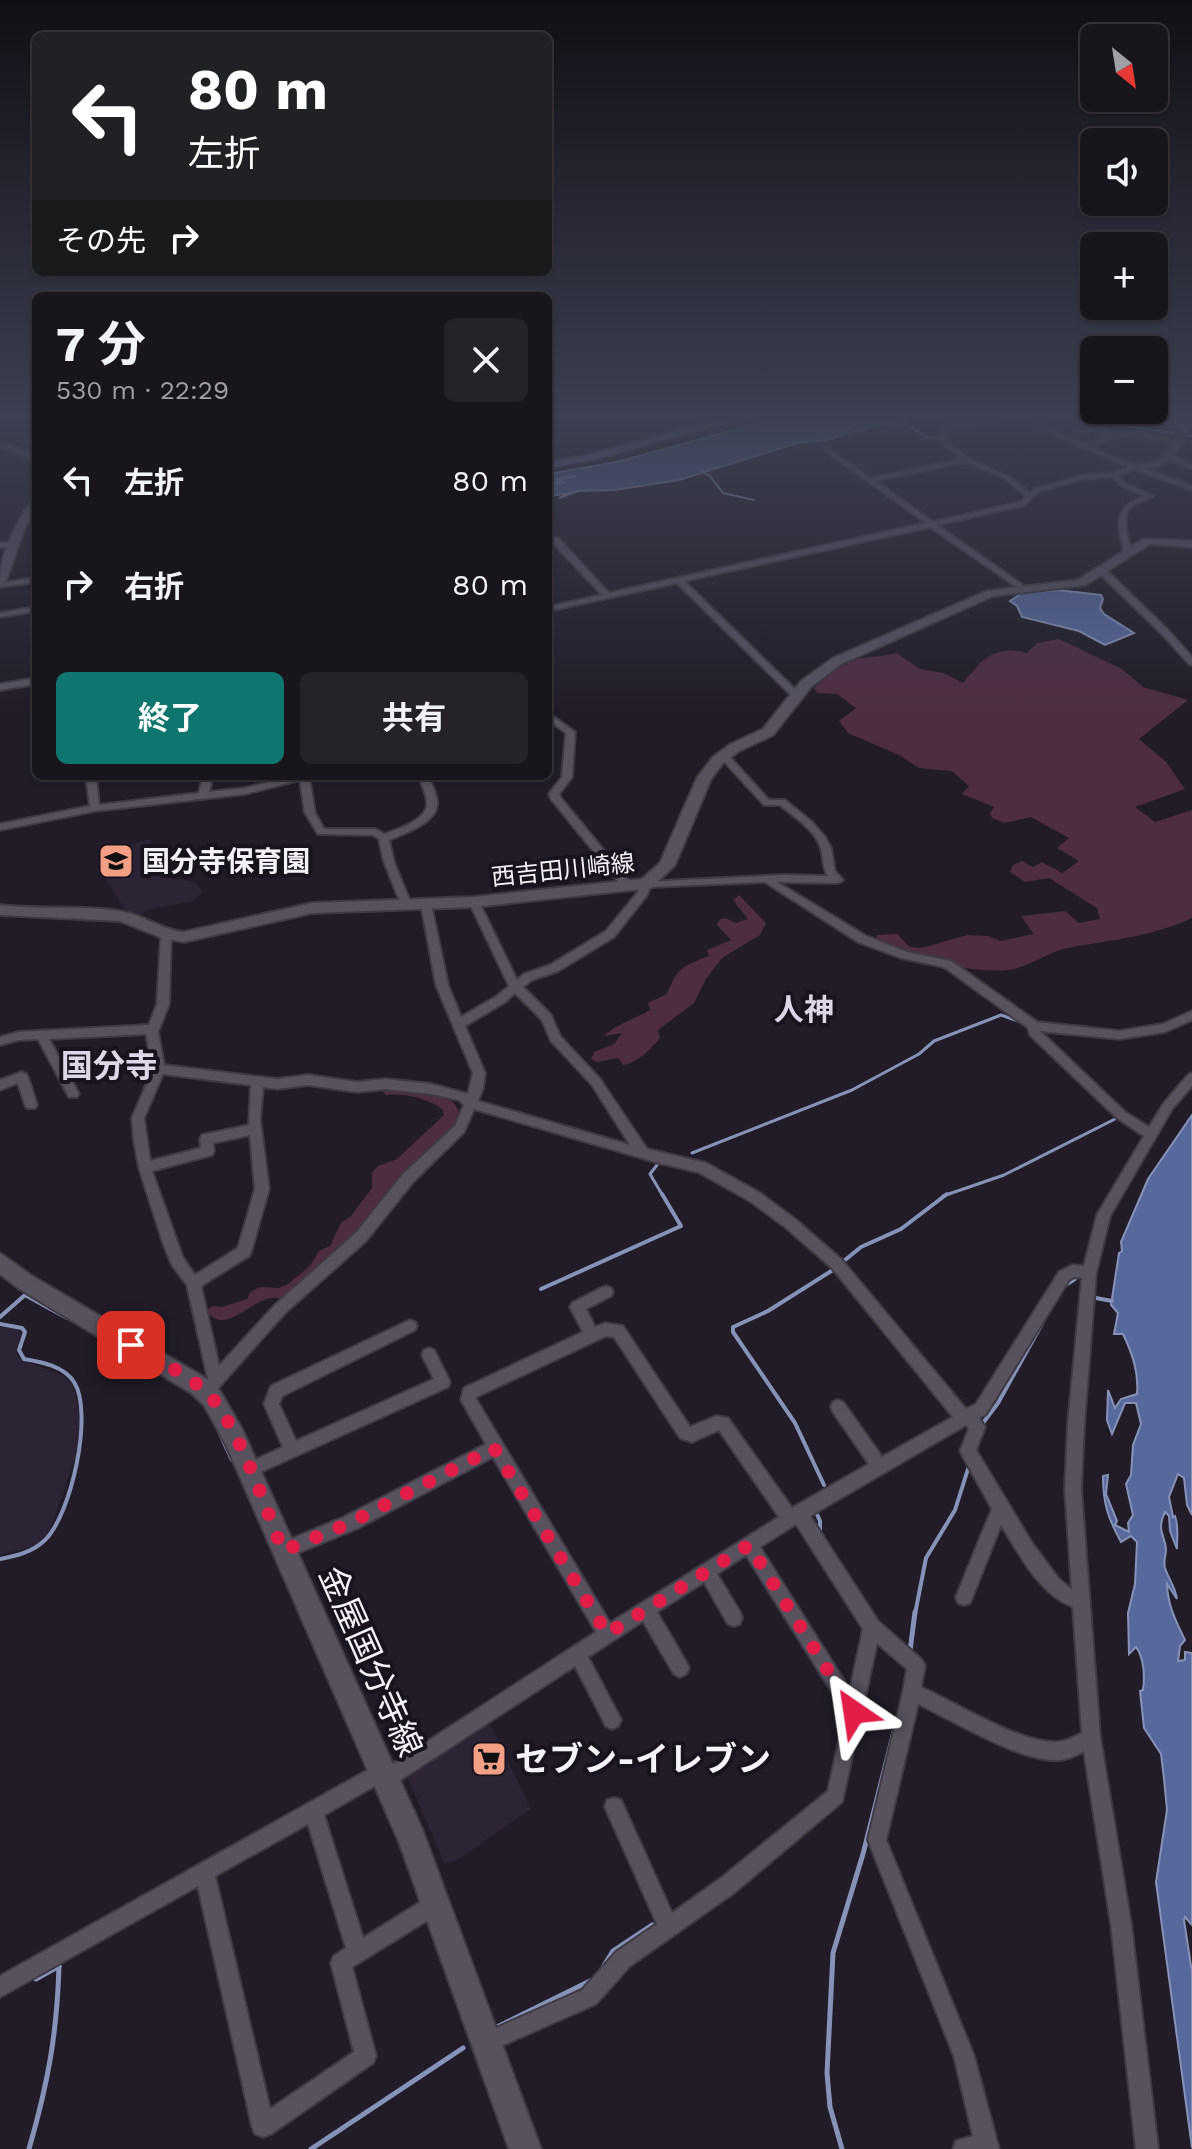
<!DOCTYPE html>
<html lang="ja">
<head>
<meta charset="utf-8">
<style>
  body { margin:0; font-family:"Work Sans","Noto Sans JP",sans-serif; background:#26222a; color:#f1f3f6; height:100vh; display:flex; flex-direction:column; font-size:30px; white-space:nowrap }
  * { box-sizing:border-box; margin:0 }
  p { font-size:26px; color:#9f9fa4 }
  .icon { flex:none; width:44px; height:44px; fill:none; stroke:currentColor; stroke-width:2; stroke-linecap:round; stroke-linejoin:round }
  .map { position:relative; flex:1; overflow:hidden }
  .side { position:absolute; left:32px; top:292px; width:520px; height:488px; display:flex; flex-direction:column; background:#19151d; border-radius:12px; box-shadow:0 2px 6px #0004,0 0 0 2px #37343b }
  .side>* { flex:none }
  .guide { position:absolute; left:32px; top:32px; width:520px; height:244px; border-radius:12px; box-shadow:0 2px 6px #0004,0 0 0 2px #37343b; background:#202124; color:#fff; overflow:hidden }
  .needle { width:52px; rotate:150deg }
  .controls { position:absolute; left:1080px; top:24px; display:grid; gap:16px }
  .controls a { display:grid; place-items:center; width:88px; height:88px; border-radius:12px; background:#19151d; box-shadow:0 2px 6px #0004,0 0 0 2px #37343b; font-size:40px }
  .pin { position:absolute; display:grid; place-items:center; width:68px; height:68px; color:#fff; margin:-34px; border-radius:16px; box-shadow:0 4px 12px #0006 }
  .me { position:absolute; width:88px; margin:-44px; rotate:328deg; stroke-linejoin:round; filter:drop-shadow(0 0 6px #0008) }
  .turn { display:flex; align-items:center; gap:28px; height:168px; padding:0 24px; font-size:36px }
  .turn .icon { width:104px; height:104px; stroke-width:2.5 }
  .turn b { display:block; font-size:56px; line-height:68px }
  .then { display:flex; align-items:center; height:76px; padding:0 24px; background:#0003; gap:16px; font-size:30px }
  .round { display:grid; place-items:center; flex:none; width:84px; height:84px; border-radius:12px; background:#26222a }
  .headline { display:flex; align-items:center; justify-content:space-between; height:136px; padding:0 24px }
  h1 { font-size:48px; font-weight:700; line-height:60px }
  .primary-button { display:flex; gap:16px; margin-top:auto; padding:16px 24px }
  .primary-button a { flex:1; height:92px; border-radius:12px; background:#0f766e; color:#fff; font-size:32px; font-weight:700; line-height:92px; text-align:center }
  .primary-button a+a { background:#26222a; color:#f1f3f6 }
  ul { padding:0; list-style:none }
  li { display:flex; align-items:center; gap:24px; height:104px; padding:0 24px }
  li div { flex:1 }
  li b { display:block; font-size:30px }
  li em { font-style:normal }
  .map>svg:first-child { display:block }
</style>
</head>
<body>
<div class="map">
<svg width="1192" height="2149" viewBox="0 0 1192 2149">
  <rect width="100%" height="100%" fill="#211c27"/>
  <g fill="#2c2434">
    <path d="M149 839 164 868 175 869 168 878 195 882 203 892 193 901 146 910 138 916 127 913 102 874 101 854Z"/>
    <path d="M0 1327 17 1328 21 1333 16 1351 18 1358 64 1376 72 1384 81 1414 76 1457 49 1533 34 1546 0 1555Z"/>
    <path d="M490 1724 531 1809 456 1861 444 1863 407 1776Z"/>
  </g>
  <g fill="#4e2d42">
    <path d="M1059 639 1122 669 1143 687 1188 700 1139 739 1166 762 1185 789 1135 807 1155 822 1192 810V918C1153 936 1114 940 1072 947 1052 950 1034 964 1014 969 977 976 909 958 876 939L877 935 897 934 910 947 922 948 967 935 988 936 1001 941 1034 934 1021 916 1065 911 1079 923 1100 919 1097 908 1049 878 1025 882 1010 872 1013 865 1022 861 1033 867 1042 862 1062 873 1079 861 1057 848 1069 838 1031 817 1004 823 992 818 990 813 994 807 962 794 969 786 952 771 919 768 899 755 848 733 839 721 856 708 837 694 817 693 814 688C827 676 841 664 858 659 870 656 883 657 896 653L920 669 943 673 963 683C982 660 994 644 1027 653L1037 643Z"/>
    <path d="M739 895 766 923 760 935 722 958 706 979 694 1003 658 1030 660 1038C651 1049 637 1063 623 1065L618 1058 597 1062 591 1059 594 1052 614 1044 622 1033 604 1036C614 1025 635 1019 650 1010L648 1003 667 994C678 966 684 966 709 956L707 950 731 940 717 925 719 920 725 918 736 923 748 919 733 900Z"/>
    <path d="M385 1088C412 1091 461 1085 460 1122L357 1235 285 1300C281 1299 276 1297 272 1298 252 1299 222 1338 207 1310L212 1306 222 1307 247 1299 250 1292 260 1287 279 1288 288 1284 310 1266 319 1251 330 1246 341 1223 351 1216 372 1188V1172L378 1166 397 1159 444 1115 442 1109C426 1098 405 1093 386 1095L382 1091Z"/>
  </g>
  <g fill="#57699c" stroke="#8792b8" stroke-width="2">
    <path d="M780 417H902L907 424H882L827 440 798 443 679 480 615 490 578 491 559 498 572 493 548 496V486L565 482 548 483 576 476 548 480V474L617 462Z"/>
    <path d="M1058 590 1101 595 1103 599 1100 608 1104 614 1134 633 1105 645 1079 631 1022 617 1017 606 1010 601 1022 593Z"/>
    <path d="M1192 1115V1515L1187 1505 1184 1478 1178 1474 1169 1497 1173 1517 1175 1516C1179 1527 1177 1538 1177 1549L1170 1531 1169 1516 1165 1512C1156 1531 1165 1535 1166 1549 1166 1556 1163 1561 1165 1568 1169 1580 1175 1586 1177 1599L1167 1584C1168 1607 1176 1621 1185 1640L1180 1646 1178 1661 1185 1660V1652L1192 1653V1925L1185 1917 1184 1920 1192 1972V2148L1156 1882 1167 1810 1164 1779 1161 1754 1144 1728 1140 1691 1143 1690C1145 1676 1144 1658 1136 1647L1129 1654 1128 1613 1135 1584 1137 1542 1131 1536 1121 1542C1108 1518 1103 1504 1103 1476L1108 1475 1106 1494 1117 1521 1115 1525 1129 1532 1128 1523 1133 1515 1126 1484 1131 1475 1133 1445 1141 1424 1136 1403H1125L1112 1434 1107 1420 1108 1390 1115 1408 1121 1399 1137 1394C1139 1372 1132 1353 1123 1334H1114L1118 1313 1111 1305 1119 1253 1122 1251 1121 1242 1148 1179Z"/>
  </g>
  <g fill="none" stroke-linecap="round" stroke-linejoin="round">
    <g stroke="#8792b8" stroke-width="2">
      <path d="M1053 417 1066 418"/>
      <path d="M1005 419 1017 417"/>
      <path d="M1093 421 1192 436"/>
      <path d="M961 423 978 421"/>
      <path d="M906 424 928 438 949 436 946 428"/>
      <path d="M701 471 710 476 723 493 754 500"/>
    </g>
    <g stroke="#8792b8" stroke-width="3">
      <path d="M1047 1032 1084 1035"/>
      <path d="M692 1153 852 1090 919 1054 934 1041 1001 1015 1018 1021"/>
      <path d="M657 1165 650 1174 663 1196"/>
      <path d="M943 1196 1004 1175 1117 1118"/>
    </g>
    <g stroke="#8792b8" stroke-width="4">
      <path d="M845 1260 861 1247 901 1229 947 1194"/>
      <path d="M1064 1286 1075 1279"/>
      <path d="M541 1289 681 1226 662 1194"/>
      <path d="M1096 1298 1112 1301"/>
      <path d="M0 1317 25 1295 67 1318"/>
      <path d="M0 1324 22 1328 25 1332 19 1350 24 1359C41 1362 64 1366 74 1382 94 1413 71 1515 45 1540 33 1552 16 1556 0 1559"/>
      <path d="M983 1423 998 1403 1044 1320"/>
      <path d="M220 1434 232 1460"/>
      <path d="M824 1485 795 1423 733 1332V1327L768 1311 836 1268"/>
      <path d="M815 1510 820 1521V1533"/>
      <path d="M915 1614 926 1558 955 1510 968 1469"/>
    </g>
    <g stroke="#8792b8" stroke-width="5">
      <path d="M910 1651 915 1612"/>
      <path d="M603 1967 613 1951 652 1925"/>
      <path d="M36 1979 59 1966"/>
      <path d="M493 2029 594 1979"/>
      <path d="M29 2149C48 2083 57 2034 59 1966"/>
      <path d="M311 2149 463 2048"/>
      <path d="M842 2149 830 2107 827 2073 833 1953 863 1854 898 1716"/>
    </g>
    <defs>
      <g id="street">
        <path d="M1001 417H1015L944 430 947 436 944 438 969 459 1010 477 1030 493 1035 489 1084 475 1117 472 1128 467 1044 430 1029 417H1036L1048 428 1066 436 1094 426 1115 434 1132 432 1176 441 1183 427 1067 419 1064 417H1093L1185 423 1189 417H1192V422L1181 442 1183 444 1170 455 1192 465V469L1170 460 1156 467 1143 468 1192 486V490L1134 469 1119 476 1126 484 1153 496C1148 500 1141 501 1135 504 1118 514 1129 539 1132 554L1128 556 1124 554C1119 525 1110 508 1145 496L1122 486 1112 477 1084 479 1039 491 1025 505 937 525 1024 586V590H1021L930 527 684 581 799 693V697H793L677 583 548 611V607L602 595 553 543 548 541V536L559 539 609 593 926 523 825 451V449H829L870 478 962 459 937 439V437L940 435 938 429 942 426ZM1094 430 1109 435 1085 444 1071 438ZM1122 436 1142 437 1173 444 1162 455 1165 457C1136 473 1117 458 1090 446ZM966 462 1006 479 1026 497 1021 502 933 522 875 481Z"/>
        <path d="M0 543H14L18 545 14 547H0Z"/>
        <path d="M1098 568H1104L1168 630 1192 657V665L1189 664 1162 634 1098 572Z"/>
        <path d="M36 578V582L0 587V583Z"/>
        <path d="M36 607V611L0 617V613Z"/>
        <path d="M36 678V684L0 690V684Z"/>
        <path d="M548 713 575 732 572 777 559 794 561 798 633 886 634 888 633 890H625L551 799 549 794 562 777 566 733 548 720Z"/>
        <path d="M724 753 727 754 769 800H785L812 822 825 837 831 848 835 871 843 880 838 883 777 882 866 936 907 952 951 961 1037 1022 1119 1031 1163 1024 1192 1011V1020L1165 1032 1119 1039 1040 1031 1125 1112 1149 1127 1164 1103 1188 1075 1192 1073V1086L1172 1109 1110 1216 1096 1273 1084 1424 1081 1489 1100 1737 1131 1924 1158 2149H1136L1111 1924 1084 1751C1077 1755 1069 1759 1060 1760 1023 1764 953 1720 918 1704L886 1840 974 2056 999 2149H953L956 2141 973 2136 954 2056 868 1840 903 1692 907 1669 877 1643 842 1802 735 1892 630 1966 596 2004 485 2053 478 2050 475 2043 478 2036 582 1990 616 1952 657 1924 605 1807 607 1800 614 1798 621 1800 672 1913 721 1878 828 1791 845 1713 746 1555 717 1574 740 1612 742 1618 740 1624 734 1626 728 1624 704 1582 657 1612 686 1662 689 1668 686 1674 680 1677 674 1674 643 1621 588 1657 618 1714 621 1720 618 1726 612 1729 606 1726 575 1666 391 1786 385 1789 378 1784 324 1815 363 1938 430 1896 437 1893 444 1896 447 1903 444 1910 352 1967 376 2056 373 2063 271 2134 263 2137 255 2134 252 2126 198 1886 0 1997V1976L375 1766 381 1763 388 1767 596 1632 493 1457 356 1529 283 1559 277 1557 275 1551 277 1545 344 1517 486 1444 461 1400 464 1388 583 1332 570 1307 572 1303 601 1288 606 1286 611 1288 613 1292 611 1296 586 1309 595 1327 605 1323 623 1326 690 1427 716 1416 728 1418 792 1508 869 1464 833 1412 831 1407 833 1402 838 1400 843 1402 882 1457 953 1417 832 1268 785 1227 750 1201 698 1172 659 1163 474 1109 464 1132 413 1182 366 1241 285 1313 211 1396 206 1398 201 1396 199 1391 208 1379 187 1285 172 1265 163 1243 139 1168 134 1141 132 1118 153 1069 146 1034 49 1039 79 1094 77 1097H69L38 1039 19 1040 0 1045V1037L19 1032 149 1025 157 1004 161 936 166 932 171 936 169 1004 158 1032 164 1065 277 1079 308 1075 357 1082 385 1079 431 1084 468 1094 473 1073 436 985 421 904 422 902H430L431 904 448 985 461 1017 497 996 509 986 469 902 470 900H478L479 902 517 980 524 974 550 965 606 931 638 892 642 882 783 875 828 876C822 868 824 856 820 846 813 828 794 817 780 805H764L721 758 719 756ZM765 882 858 942 901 958 944 967 1028 1028 1030 1035 1117 1118 1144 1136 1097 1215 1084 1266 1072 1265 1059 1272 976 1404 966 1409 842 1260 795 1219 760 1193 706 1163 647 1149 600 1079 560 1036 551 1015 523 987 532 980 558 971 614 937 647 895 650 887ZM515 993 542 1020 551 1041 592 1085 630 1145 478 1101 483 1088 485 1073 465 1026 505 1002ZM163 1074 251 1085 249 1125 202 1135 200 1139 201 1148 150 1161 144 1118ZM308 1085 357 1092 385 1089 431 1094 459 1100 464 1105 455 1126 403 1174 356 1233 275 1305 219 1366 201 1286 249 1256 251 1252 269 1189 260 1119 263 1087 277 1089ZM250 1135 255 1189 238 1248 195 1275 183 1258 152 1171 212 1155 214 1151 213 1143ZM1074 1277 1082 1278 1068 1424 1065 1489 1072 1590 1058 1578 1032 1543 976 1450 985 1427 979 1418 986 1414 1069 1280ZM606 1336 614 1337 680 1438 692 1442 719 1430 779 1517 610 1623 476 1399V1397ZM966 1425 969 1429 960 1451 992 1509 956 1597 958 1603 964 1605 970 1603 1001 1525C1020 1555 1039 1594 1073 1607L1082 1733C1074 1737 1067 1741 1058 1742 1020 1744 957 1703 921 1687L925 1666 922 1660 878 1621 810 1516ZM796 1524 863 1629 850 1690 760 1547ZM308 1824 346 1948 334 1956 331 1963 354 2052 270 2109 215 1876Z"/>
        <path d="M86 776H96L99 805 199 793 203 776H213L209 792 245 788 293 776H309L315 813 324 829H375L385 834C398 829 428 820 427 803 427 794 421 784 419 776H429C431 784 436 792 437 801 440 822 405 833 389 840L394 862 411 904 406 907 401 904 384 862 379 839 373 835 318 834 305 813 300 780 245 794 95 811 0 830V824L90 806Z"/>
        <path d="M22 1072 26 1074 28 1077 37 1105 35 1108H27L25 1105 18 1083 0 1090V1080Z"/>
        <path d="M410 1320 415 1322 417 1326 415 1330 282 1396 279 1404 296 1441 434 1379 422 1355 424 1350 429 1348 434 1350 450 1382 448 1387 254 1475 249 1478 244 1475 241 1470 244 1465 283 1447 264 1404 271 1386Z"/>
      </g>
      <g id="secondary">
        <path d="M0 442 36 454V460L0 448Z"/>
        <path d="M36 499V510L24 529 6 581 0 584C0 552 15 526 32 500Z"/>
        <path d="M1144 539 1192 541V547L1150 544 1085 585 993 596 841 664 811 687 773 735 739 751 723 763 711 779 675 865 651 888 474 907 312 913 184 942 162 938 120 921 0 915V905C39 910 80 905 119 911 142 914 161 930 184 932L312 903 474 897 642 879 660 863 697 778 713 757 729 745 763 729 801 681 833 658 987 591 1078 580Z"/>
        <path d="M0 1253 32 1276 207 1379 220 1391 242 1429 422 1829 541 2149H509L399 1842 226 1445 204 1405 191 1393 18 1288 0 1274Z"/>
      </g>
      <path id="primary" d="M730 417H747L593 460 548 468V462L588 455Z"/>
    </defs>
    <use href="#street" stroke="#3f3a43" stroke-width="4"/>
    <use href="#secondary" stroke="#3f3a43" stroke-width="4"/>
    <use href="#primary" stroke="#3f3a43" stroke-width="4"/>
    <use href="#street" fill="#58525f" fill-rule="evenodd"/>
    <use href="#secondary" fill="#58525f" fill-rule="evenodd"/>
    <use href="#primary" fill="#71699c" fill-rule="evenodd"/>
  </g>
  <linearGradient id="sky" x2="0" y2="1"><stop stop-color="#120f15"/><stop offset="0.58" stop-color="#3d4052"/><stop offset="1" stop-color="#3d4052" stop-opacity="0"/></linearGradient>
  <rect width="1192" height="718" fill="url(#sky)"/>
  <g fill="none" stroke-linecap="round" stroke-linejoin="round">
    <path stroke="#e11d48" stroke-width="14" stroke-dasharray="0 25.2" d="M131 1345C155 1359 183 1372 204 1390 236 1417 266 1510 283 1551L350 1523 494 1448 607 1634 749 1545 854 1712"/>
  </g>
  <defs>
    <symbol id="school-square" viewBox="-11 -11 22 22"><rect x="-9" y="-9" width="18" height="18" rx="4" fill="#f39f85" stroke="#18131d"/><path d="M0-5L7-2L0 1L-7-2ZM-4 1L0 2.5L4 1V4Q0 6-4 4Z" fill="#111"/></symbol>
    <symbol id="supermarket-square" viewBox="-11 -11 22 22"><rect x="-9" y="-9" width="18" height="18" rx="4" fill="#f39f85" stroke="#18131d"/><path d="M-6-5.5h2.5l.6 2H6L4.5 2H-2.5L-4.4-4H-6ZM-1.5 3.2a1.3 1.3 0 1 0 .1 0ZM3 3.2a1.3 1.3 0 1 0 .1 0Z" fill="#111"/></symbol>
  </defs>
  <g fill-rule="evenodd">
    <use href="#school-square" x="96" y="841" width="40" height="40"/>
    <use href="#supermarket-square" x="469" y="1739" width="40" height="40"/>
  </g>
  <g text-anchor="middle" stroke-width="8" stroke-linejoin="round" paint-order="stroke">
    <g font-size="24" fill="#f6f2fa" stroke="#18131d">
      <text transform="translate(563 870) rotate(-6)" y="8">西吉田川崎線</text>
    </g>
    <g font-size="28" font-weight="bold" fill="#f6f2fa" stroke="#18131d" text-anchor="start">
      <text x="142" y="871">国分寺保育園</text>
    </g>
    <g font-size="30" font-weight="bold" fill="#ddd6e6" stroke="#18131d">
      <text x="804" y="1020">人神</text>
    </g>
    <g font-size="32" font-weight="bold" fill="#ddd6e6" stroke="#18131d">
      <text x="109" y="1077">国分寺</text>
    </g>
    <g font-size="34" fill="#f6f2fa" stroke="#18131d">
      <text transform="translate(371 1661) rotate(66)" y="12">金屋国分寺線</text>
    </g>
    <g font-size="34" font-weight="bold" fill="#f6f2fa" stroke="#18131d" text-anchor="start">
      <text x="515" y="1771">セブン-イレブン</text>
    </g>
  </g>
</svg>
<div class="controls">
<a><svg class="needle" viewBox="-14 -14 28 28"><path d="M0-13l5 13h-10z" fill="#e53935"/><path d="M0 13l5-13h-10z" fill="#9f9fa4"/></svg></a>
<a><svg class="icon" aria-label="sound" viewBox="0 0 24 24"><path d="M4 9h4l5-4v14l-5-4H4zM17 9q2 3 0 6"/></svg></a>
<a>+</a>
<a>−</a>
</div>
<div class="pin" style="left:131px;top:1345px;background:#d93025"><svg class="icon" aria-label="arrive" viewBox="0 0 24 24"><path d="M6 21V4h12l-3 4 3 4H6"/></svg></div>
<svg class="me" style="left:854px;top:1712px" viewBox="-20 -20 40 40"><path d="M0-17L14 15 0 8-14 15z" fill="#e11d48" stroke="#fff" stroke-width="4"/></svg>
<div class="guide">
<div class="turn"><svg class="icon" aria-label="left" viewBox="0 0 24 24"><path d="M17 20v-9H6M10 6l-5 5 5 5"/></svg><div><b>80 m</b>左折</div></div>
<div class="then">その先<svg class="icon" aria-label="right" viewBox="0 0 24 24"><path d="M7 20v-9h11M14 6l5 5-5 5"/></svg></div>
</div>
<section class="side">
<div class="headline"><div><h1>7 分</h1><p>530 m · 22:29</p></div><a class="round"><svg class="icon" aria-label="close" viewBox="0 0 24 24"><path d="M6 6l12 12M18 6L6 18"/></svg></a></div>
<ul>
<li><svg class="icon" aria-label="left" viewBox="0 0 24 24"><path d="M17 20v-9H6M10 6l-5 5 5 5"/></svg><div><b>左折</b></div><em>80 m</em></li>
<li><svg class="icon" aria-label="right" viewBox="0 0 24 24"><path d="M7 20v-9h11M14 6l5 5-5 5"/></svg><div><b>右折</b></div><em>80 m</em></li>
</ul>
<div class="primary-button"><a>終了</a><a>共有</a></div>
</section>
</div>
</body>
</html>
